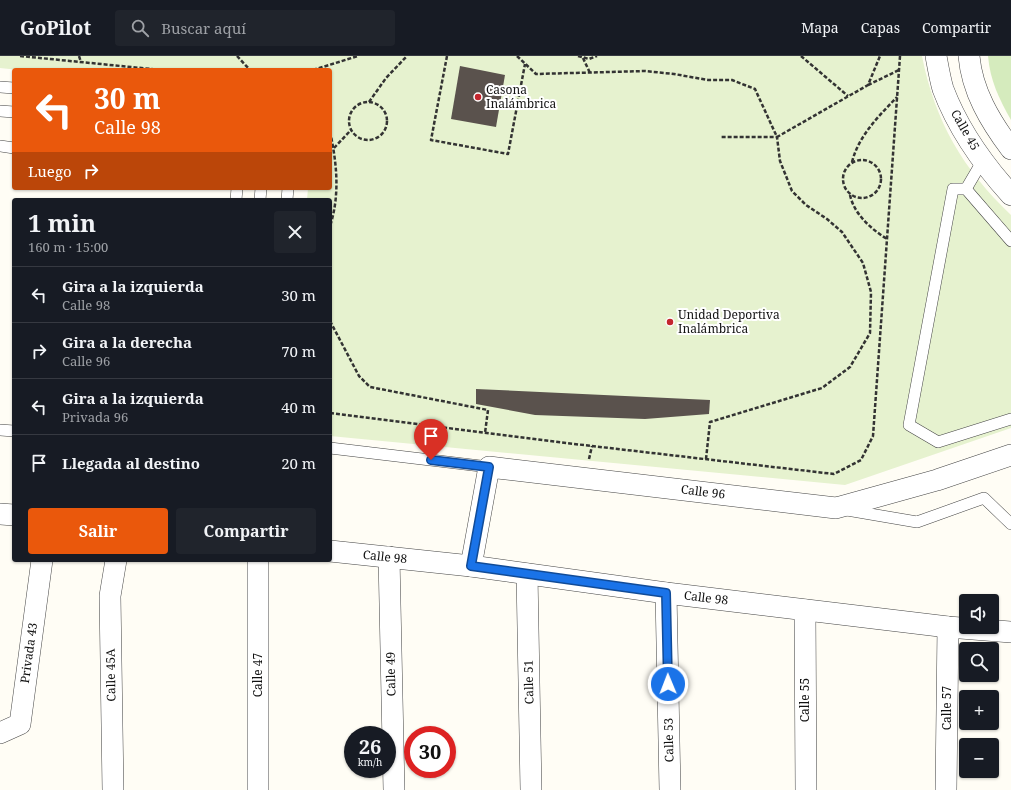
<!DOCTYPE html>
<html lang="es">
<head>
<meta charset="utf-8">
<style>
  body { margin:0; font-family:"Noto Serif",serif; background:#20242c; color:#f1f3f6; height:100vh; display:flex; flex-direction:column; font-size:15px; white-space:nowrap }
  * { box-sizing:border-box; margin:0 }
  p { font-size:13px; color:#9ea1a6 }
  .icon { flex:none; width:22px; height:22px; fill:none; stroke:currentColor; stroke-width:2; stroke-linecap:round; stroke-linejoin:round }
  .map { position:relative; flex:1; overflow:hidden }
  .drawer { position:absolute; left:12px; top:142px; width:320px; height:364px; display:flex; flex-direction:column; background:#171b24; border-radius:4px; box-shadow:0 1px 3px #0004 }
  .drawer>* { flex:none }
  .guide { position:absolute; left:12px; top:12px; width:320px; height:122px; border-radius:4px; box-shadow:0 1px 3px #0004; background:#ea580c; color:#fff; overflow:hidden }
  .buttons { position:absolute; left:959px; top:538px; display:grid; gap:8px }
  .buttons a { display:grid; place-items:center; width:40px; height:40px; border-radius:4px; background:#171b24; box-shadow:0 1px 3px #0004; font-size:20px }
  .speed { position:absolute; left:344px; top:670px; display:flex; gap:8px; font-size:20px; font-weight:700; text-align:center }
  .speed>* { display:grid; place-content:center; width:52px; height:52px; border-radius:50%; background:#171b24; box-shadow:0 1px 3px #0004; line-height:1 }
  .speed small { font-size:10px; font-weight:400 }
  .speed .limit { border:6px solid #d22; background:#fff; color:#111 }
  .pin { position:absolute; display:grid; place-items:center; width:34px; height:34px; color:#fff; margin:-41px -17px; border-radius:50% 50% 50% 0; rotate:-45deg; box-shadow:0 0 4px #0007 }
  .pin .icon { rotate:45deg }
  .me { position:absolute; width:44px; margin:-22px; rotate:359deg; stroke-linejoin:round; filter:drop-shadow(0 0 3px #0008) }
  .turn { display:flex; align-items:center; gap:14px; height:84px; padding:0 16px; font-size:18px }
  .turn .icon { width:52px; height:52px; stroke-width:2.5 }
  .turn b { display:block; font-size:28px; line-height:34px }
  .then { display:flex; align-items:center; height:38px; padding:0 16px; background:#0003; gap:8px; font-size:15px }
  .round { display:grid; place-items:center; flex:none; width:42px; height:42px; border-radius:4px; background:#20242c }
  .overview { display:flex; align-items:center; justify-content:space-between; height:68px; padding:0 16px }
  h1 { font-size:24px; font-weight:700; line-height:30px }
  .button { display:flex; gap:8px; margin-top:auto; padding:8px 16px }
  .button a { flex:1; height:46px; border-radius:4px; background:#ea580c; color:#fff; font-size:16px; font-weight:700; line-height:46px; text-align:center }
  .button a+a { background:#20242c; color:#f1f3f6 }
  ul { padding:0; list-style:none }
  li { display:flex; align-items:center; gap:12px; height:56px; padding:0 16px; border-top:1px solid #363941 }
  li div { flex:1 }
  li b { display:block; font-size:15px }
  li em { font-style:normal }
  header { display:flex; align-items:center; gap:24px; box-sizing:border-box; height:56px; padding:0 20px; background:#171b24; border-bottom:1px solid #363941 }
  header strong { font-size:19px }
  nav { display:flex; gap:22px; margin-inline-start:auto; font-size:14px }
  .search { width:280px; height:36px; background:#20242c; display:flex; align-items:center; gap:10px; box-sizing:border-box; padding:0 14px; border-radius:4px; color:#9ea1a6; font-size:15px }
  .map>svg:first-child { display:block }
</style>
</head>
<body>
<header>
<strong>GoPilot</strong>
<div class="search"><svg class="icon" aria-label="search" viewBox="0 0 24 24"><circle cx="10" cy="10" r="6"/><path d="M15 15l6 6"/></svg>Buscar aquí</div>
<nav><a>Mapa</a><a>Capas</a><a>Compartir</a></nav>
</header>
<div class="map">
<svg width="1011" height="734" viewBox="0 0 1011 734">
  <rect width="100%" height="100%" fill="#fffdf5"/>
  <path fill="#d5ebbd" d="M988 0H1011V64C999 43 990 24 988 0Z"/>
  <path fill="#e6f2cf" d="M0 0H922C935 66 963 113 1011 159V372L845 429 330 380V144H307L308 132H330V14H19L0 12Z"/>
  <g fill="#5a524d">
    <path d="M460 10 505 19 496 71 451 63Z"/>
    <path d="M476 333 710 344 709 358 645 363 535 359 476 348Z"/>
  </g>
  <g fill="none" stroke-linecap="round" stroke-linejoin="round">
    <defs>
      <g id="lane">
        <path d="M0 31 14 32"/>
        <path d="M0 55 14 56"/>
        <path d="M0 90 14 92"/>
        <path d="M966 133 983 104"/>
        <path d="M236 144 237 132"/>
        <path d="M260 144 261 132"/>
        <path d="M287 144 288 132"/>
        <path d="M1011 185 966 133H953L909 369 938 386 1011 363"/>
        <path d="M0 374 14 375"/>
        <path d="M330 392 489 411"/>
        <path d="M847 454 917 466 984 442 1011 468"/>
      </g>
      <g id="street">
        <path d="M936 0C938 11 940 23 943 33 958 73 983 108 1011 139"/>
        <path d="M969 0C972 35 990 65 1011 93"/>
        <path d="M0 458 14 459"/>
        <path d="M330 495 471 510 666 537 948 571 1011 576"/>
        <path d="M389 501 394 734"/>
        <path d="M471 510 489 411 836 452 937 424 1011 399"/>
        <path d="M527 518 531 734"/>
        <path d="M666 537 670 734"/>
        <path d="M805 554 806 734"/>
        <path d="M0 677 20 668 42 504"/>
        <path d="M113 734 110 540 116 504"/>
        <path d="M258 734V504"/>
        <path d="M946 734 948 571"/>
      </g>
    </defs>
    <use href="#lane" stroke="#444" stroke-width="12"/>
    <use href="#street" stroke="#444" stroke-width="22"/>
    <g stroke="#333" stroke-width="2.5" stroke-dasharray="4 2" stroke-linecap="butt">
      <path d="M20 0 161 14"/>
      <path d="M79 0 81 6"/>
      <path d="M237 0 250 14"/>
      <path d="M447 0 431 84 508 98 525 8"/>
      <path d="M517 0 536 18 645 15 674 18 708 24H732L755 33 777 81 868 29 880 0"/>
      <path d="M578 0 589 3 597 0"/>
      <path d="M801 0 848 40"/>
      <path d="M583 2 590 17"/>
      <path d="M313 14 358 0"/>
      <path d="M868 29 899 14"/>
      <path d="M369 46 386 22 407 0"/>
      <circle cx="368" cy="65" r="19"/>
      <path d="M330 76C337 107 340 140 330 170"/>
      <path d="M334 92 351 74"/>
      <circle cx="862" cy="123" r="19"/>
      <path d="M852 106C859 79 879 60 897 41"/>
      <path d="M850 139C854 158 871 173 887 183"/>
      <path d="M330 265 359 320 370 331 488 354 485 377"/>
      <path d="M330 357 566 387 834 418 861 404 873 380 900 0"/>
      <path d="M589 403 592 390"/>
      <path d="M706 403 710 366 822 332 850 311 870 277 871 236 863 207 842 176 827 163 806 149 792 135 780 105 777 81H720"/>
    </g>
    <use href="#lane" stroke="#fff" stroke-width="11"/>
    <use href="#street" stroke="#fff" stroke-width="21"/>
  </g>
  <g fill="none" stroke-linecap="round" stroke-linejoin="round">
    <defs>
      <path id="route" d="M431 404 489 411 471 510 666 537 668 628"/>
    </defs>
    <use href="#route" stroke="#114b97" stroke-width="10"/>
    <use href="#route" stroke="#1a73e8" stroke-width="7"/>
  </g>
  <g fill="#c4262e" stroke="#fff" stroke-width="1.5">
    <circle cx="478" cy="41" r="4"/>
    <circle cx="670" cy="266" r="4"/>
  </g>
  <g text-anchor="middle" stroke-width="4" stroke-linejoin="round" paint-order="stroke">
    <g font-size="12" fill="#111" stroke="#fff" text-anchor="start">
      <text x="486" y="38">Casona<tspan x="486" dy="14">Inalámbrica</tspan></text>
      <text x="678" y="263">Unidad Deportiva<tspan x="678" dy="14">Inalámbrica</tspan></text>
    </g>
    <g font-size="12" fill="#111" stroke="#fff">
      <text transform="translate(965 74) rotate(60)" y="4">Calle 45</text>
      <text transform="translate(703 436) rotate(7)" y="4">Calle 96</text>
      <text transform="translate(385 501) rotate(6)" y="4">Calle 98</text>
      <text transform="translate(706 542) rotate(7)" y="4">Calle 98</text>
      <text transform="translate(29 597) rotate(-82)" y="4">Privada 43</text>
      <text transform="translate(391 618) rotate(-91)" y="4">Calle 49</text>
      <text transform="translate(111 619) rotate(-91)" y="4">Calle 45A</text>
      <text transform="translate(258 619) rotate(-90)" y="4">Calle 47</text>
      <text transform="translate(529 626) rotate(-91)" y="4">Calle 51</text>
      <text transform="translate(805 644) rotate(-90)" y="4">Calle 55</text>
      <text transform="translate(947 652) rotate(-90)" y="4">Calle 57</text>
      <text transform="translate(669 684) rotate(-91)" y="4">Calle 53</text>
    </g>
  </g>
</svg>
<div class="buttons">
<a><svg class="icon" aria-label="sound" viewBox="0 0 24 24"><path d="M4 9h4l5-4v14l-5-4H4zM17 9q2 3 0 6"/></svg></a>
<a><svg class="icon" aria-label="search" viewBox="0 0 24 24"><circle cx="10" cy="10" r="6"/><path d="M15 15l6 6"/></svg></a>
<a>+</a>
<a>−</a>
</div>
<div class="speed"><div>26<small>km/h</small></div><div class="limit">30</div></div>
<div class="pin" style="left:431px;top:404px;background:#d93025"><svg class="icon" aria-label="arrive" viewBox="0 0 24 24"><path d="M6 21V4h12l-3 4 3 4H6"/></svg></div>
<svg class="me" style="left:668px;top:628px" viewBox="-20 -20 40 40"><circle r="17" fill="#1a73e8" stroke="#fff" stroke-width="3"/><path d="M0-11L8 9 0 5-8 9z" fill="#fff"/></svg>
<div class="guide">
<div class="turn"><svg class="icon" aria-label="left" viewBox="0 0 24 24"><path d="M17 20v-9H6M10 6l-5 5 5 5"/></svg><div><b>30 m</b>Calle 98</div></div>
<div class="then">Luego<svg class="icon" aria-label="right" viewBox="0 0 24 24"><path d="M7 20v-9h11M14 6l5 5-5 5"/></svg></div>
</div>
<section class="drawer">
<div class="overview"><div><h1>1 min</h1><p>160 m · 15:00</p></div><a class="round"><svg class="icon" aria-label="close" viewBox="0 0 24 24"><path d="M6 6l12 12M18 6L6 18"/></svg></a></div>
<ul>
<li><svg class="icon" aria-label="left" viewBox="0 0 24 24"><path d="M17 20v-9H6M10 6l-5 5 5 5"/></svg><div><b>Gira a la izquierda</b><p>Calle 98</p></div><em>30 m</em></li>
<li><svg class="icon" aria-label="right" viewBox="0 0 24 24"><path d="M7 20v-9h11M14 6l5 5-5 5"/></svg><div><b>Gira a la derecha</b><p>Calle 96</p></div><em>70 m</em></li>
<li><svg class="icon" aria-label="left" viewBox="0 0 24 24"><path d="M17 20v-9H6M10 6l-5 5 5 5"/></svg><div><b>Gira a la izquierda</b><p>Privada 96</p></div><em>40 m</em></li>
<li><svg class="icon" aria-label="arrive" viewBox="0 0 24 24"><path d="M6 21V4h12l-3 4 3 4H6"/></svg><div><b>Llegada al destino</b></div><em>20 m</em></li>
</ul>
<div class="button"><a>Salir</a><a>Compartir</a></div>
</section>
</div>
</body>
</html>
